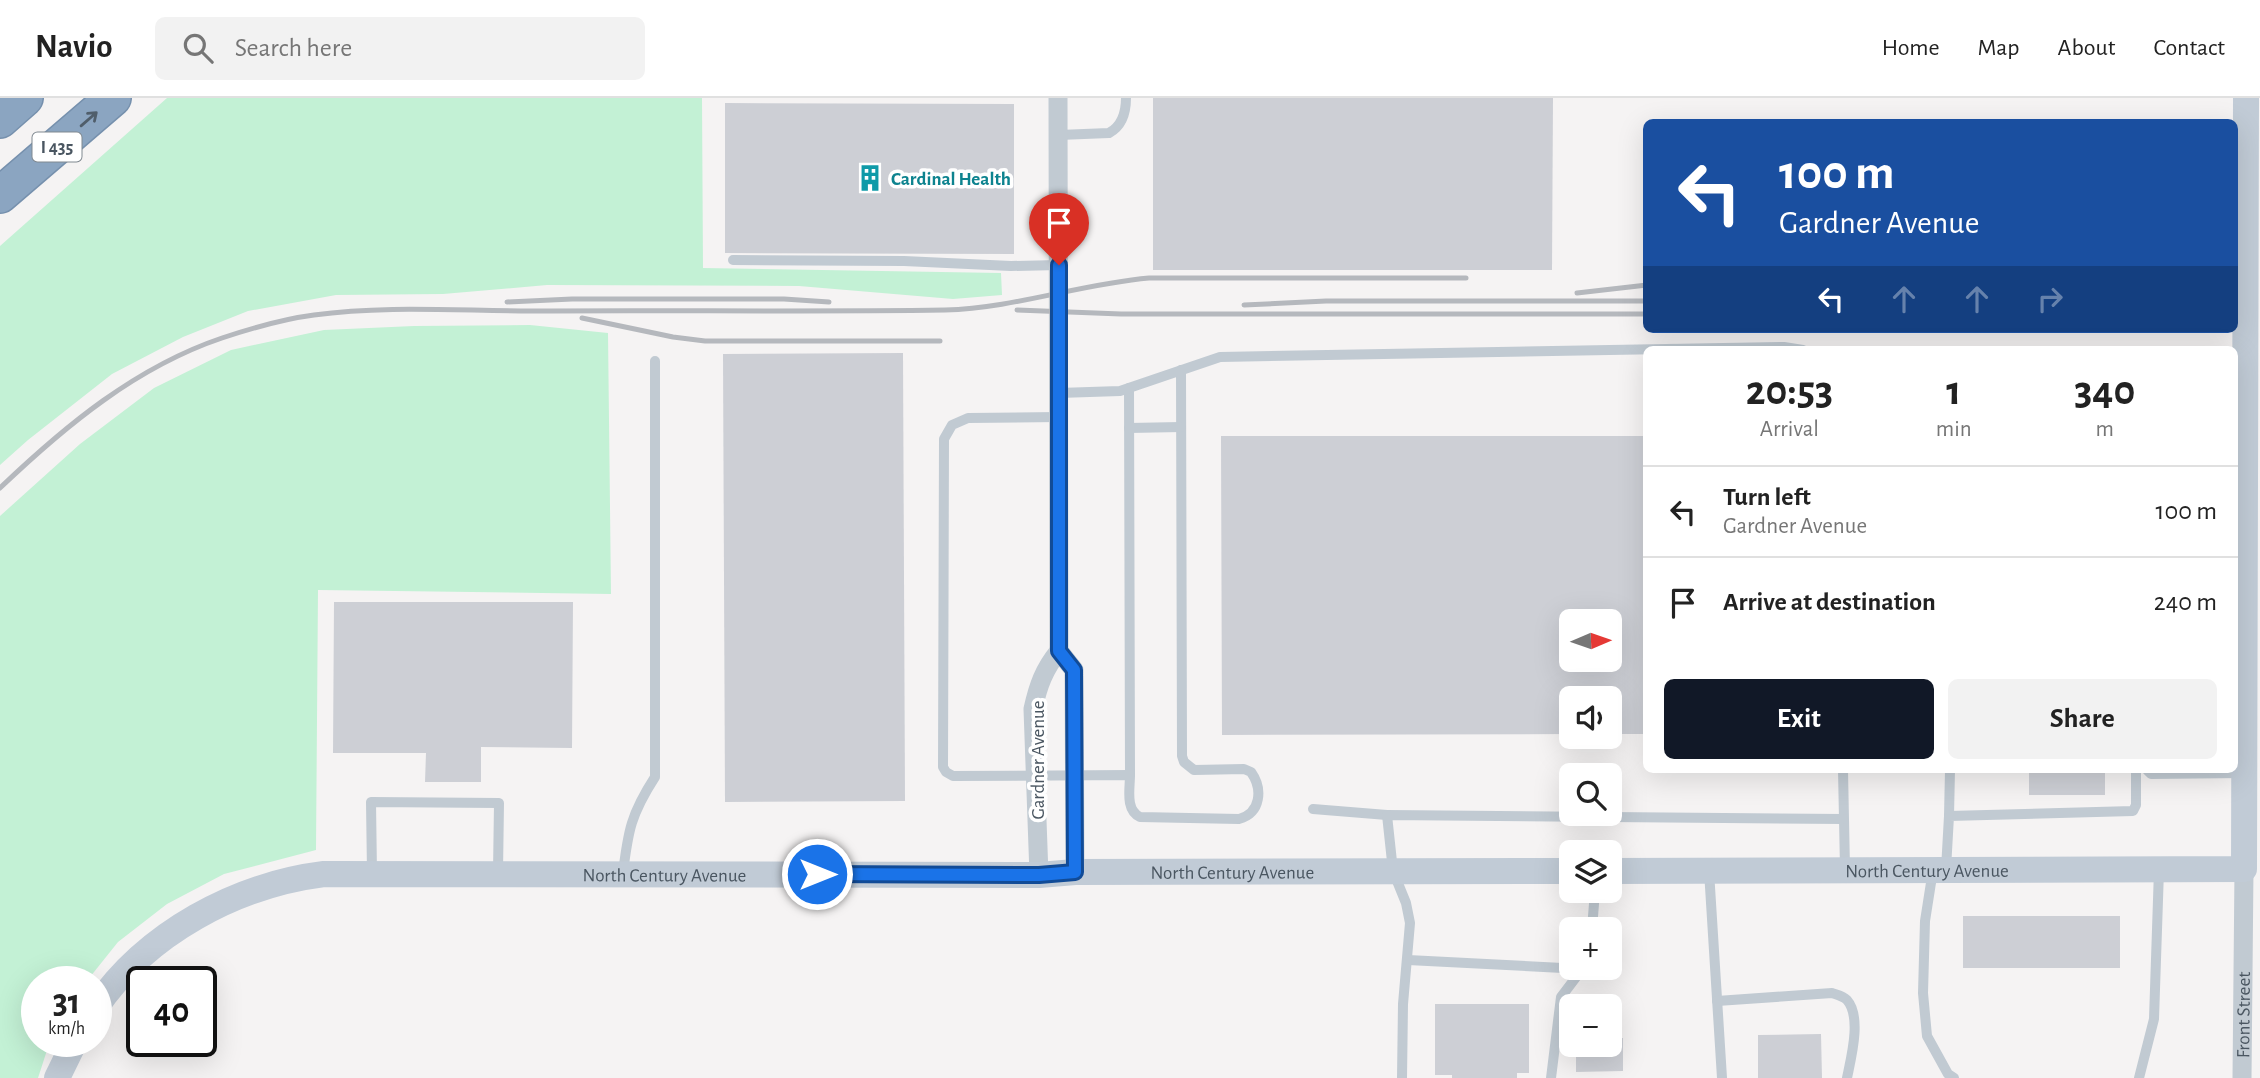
<!DOCTYPE html>
<html lang="en">
<head>
<meta charset="utf-8">
<style>
  body { margin:0; font-family:"Alegreya Sans",sans-serif; background:#f2f2f2; color:#222; height:100vh; display:flex; flex-direction:column; font-size:26px; white-space:nowrap }
  * { box-sizing:border-box; margin:0 }
  p { font-size:23px; color:#767676 }
  .icon { flex:none; width:38px; height:38px; fill:none; stroke:currentColor; stroke-width:2; stroke-linecap:round; stroke-linejoin:round }
  .map { position:relative; flex:1; overflow:hidden }
  .details { position:absolute; left:1643px; top:248px; width:595px; height:427px; display:flex; flex-direction:column; background:#fff; border-radius:10px; box-shadow:0 7px 28px #0002 }
  .details>* { flex:none }
  .hud { position:absolute; left:1643px; top:21px; width:595px; height:214px; border-radius:10px; box-shadow:0 7px 28px #0002; background:#1a4fa0; color:#fff; overflow:hidden }
  .needle { width:46px; rotate:88deg }
  .buttons { position:absolute; left:1559px; top:511px; display:grid; gap:14px }
  .buttons a { display:grid; place-items:center; width:63px; height:63px; border-radius:10px; background:#fff; box-shadow:0 7px 28px #0002; font-size:35px }
  .speed { position:absolute; left:21px; top:868px; display:flex; gap:14px; font-size:35px; font-weight:700; text-align:center }
  .speed>* { display:grid; place-content:center; width:91px; height:91px; border-radius:50%; background:#fff; box-shadow:0 7px 28px #0002; line-height:1 }
  .speed small { font-size:18px; font-weight:400 }
  .speed .limit { border:4px solid #111; border-radius:10px; background:#fff; color:#111 }
  .pin { position:absolute; display:grid; place-items:center; width:60px; height:60px; color:#fff; margin:-72px -30px; border-radius:50% 50% 50% 0; rotate:-45deg; box-shadow:0 0 7px #0007 }
  .pin .icon { rotate:45deg }
  .me { position:absolute; width:77px; margin:-38px; rotate:90deg; stroke-linejoin:round; filter:drop-shadow(0 0 5px #0008) }
  .turn { display:flex; align-items:center; gap:24px; height:147px; padding:0 21px; font-size:32px }
  .turn .icon { width:91px; height:91px; stroke-width:2.5 }
  .turn b { display:block; font-size:49px; line-height:60px }
  .lanes { display:flex; align-items:center; height:66px; padding:0 21px; background:#0003; justify-content:center; gap:35px; direction:ltr }
  .lanes .off { opacity:.35 }
  .eta { display:flex; justify-content:space-evenly; align-items:center; height:119px; text-align:center }
  .eta b { font-size:42px; font-weight:700; line-height:49px }
  .action { display:flex; gap:14px; margin-top:auto; padding:14px 21px }
  .action a { flex:1; height:80px; border-radius:10px; background:#111827; color:#fff; font-size:28px; font-weight:700; line-height:80px; text-align:center }
  .action a+a { background:#f2f2f2; color:#222 }
  ul { padding:0; list-style:none }
  li { display:flex; align-items:center; gap:21px; height:91px; padding:0 21px; border-top:2px solid #e0e0e0 }
  li div { flex:1 }
  li b { display:block; font-size:26px }
  li em { font-style:normal }
  header { display:flex; align-items:center; gap:42px; box-sizing:border-box; height:98px; padding:0 35px; background:#fff; border-bottom:2px solid #e0e0e0 }
  header strong { font-size:33px }
  nav { display:flex; gap:38px; margin-inline-start:auto; font-size:24px }
  .search { width:490px; height:63px; background:#f2f2f2; display:flex; align-items:center; gap:18px; box-sizing:border-box; padding:0 24px; border-radius:10px; color:#767676; font-size:26px }
  .map>svg:first-child { display:block }
</style>
</head>
<body>
<header>
<strong>Navio</strong>
<div class="search"><svg class="icon" aria-label="search" viewBox="0 0 24 24"><circle cx="10" cy="10" r="6"/><path d="M15 15l6 6"/></svg>Search here</div>
<nav><a>Home</a><a>Map</a><a>About</a><a>Contact</a></nav>
</header>
<div class="map">
<svg width="2260" height="980" viewBox="0 0 2260 980">
  <rect width="100%" height="100%" fill="#f5f3f3"/>
  <g fill="#c3f1d5">
    <path d="M167 0H702L703 170 1001 175 1002 197 953 201 799 188 547 187 443 196 336 197 248 213 183 239 112 276 28 342 0 367V148Z"/>
    <path d="M530 227 608 235 611 496 318 492 316 752 224 776 167 806 118 844 86 884H37V943H50L38 980H0V418L80 346 154 290 231 252 324 232 414 228Z"/>
  </g>
  <g fill="#cdcfd5" fill-rule="evenodd">
    <path d="M1153 0H1553L1552 172H1153Z"/>
    <path d="M725 5 1014 6V156L725 155Z"/>
    <path d="M903 255 905 703 725 704 723 256Z"/>
    <path d="M1221 338H1645V636H1610V600H1572V636L1222 637ZM1572 523H1610V562H1572Z"/>
    <path d="M334 504H573L572 650 481 649V684H425L426 655H333Z"/>
    <rect x="2029" y="672" width="76" height="25"/>
    <rect x="1963" y="818" width="157" height="52"/>
    <path d="M1435 906H1529V975H1517V980H1452V977H1435Z"/>
    <path d="M1821 936 1822 980H1758V937Z"/>
    <path d="M1610 940H1623V973L1576 974V947H1610Z"/>
  </g>
  <g fill="none" stroke-linecap="round" stroke-linejoin="round">
    <defs>
      <g id="highway">
        <path d="M0 22 25 0"/>
        <path d="M0 97 113 0"/>
      </g>
    </defs>
    <use href="#highway" stroke="#7690ad" stroke-width="38"/>
    <g stroke="#c1cad2" stroke-width="10">
      <path d="M1059 37 1109 35C1122 28 1126 14 1126 0"/>
      <path d="M733 162 904 163 1011 168 1059 167"/>
      <path d="M1129 290 1130 677"/>
      <path d="M1059 295 1120 293 1220 259 1784 249 1803 252"/>
      <path d="M1059 319 968 320 952 327 944 341 943 669 946 674 953 678 1130 677C1130 691 1125 712 1140 719L1239 721C1261 715 1263 691 1251 674L1244 671 1194 672 1184 664 1182 658 1181 272"/>
      <path d="M1129 330 1181 329"/>
      <path d="M1843 672 1845 771"/>
      <path d="M2147 672 2151 676 2243 675"/>
      <path d="M1313 711 1387 717"/>
      <path d="M1949 718 1950 672"/>
      <path d="M1946 771 1949 718 2133 713 2136 707V672"/>
      <path d="M1933 772 1925 823 1923 895 1927 938 1948 976 1954 980"/>
      <path d="M1709 773 1722 980"/>
      <path d="M372 775 371 704 499 705 498 774"/>
      <path d="M623 775C628 733 631 716 655 679V263"/>
      <path d="M1592 831 1595 793"/>
      <path d="M1408 862 1582 871"/>
      <path d="M1717 903 1832 895C1838 897 1843 898 1847 902 1862 919 1851 960 1847 980"/>
      <path d="M1402 980 1403 906 1410 825 1406 805 1393 773 1387 717 1843 721"/>
      <path d="M1551 980 1561 899 1583 870"/>
      <path d="M2139 980 2154 921 2159 772"/>
    </g>
    <g stroke="#c1cad2" stroke-width="19">
      <path d="M1058 0 1059 553 1074 572 1075 774"/>
      <path d="M1039 777 1033 611C1038 588 1044 571 1059 553"/>
      <path id="s1" d="M2242 980 2244 771"/>
    </g>
    <g stroke="#c1cbd6" stroke-width="26">
      <path id="s2" d="M1610 773 2244 771 2246 0"/>
      <path id="s3" d="M96 909C147 835 236 787 324 776L1039 777 1075 774 1572 773"/>
      <path d="M57 980 75 943"/>
    </g>
    <use href="#highway" stroke="#8ba5c1" stroke-width="35"/>
    <g stroke="#b5b8bd" stroke-width="5">
      <path d="M1577 195 1647 187"/>
      <path d="M507 204 572 201H784L829 204"/>
      <path d="M1244 207 1326 203H1647"/>
      <path d="M1017 212 1121 216H1647"/>
      <path d="M582 220 673 239 705 243H940"/>
      <path d="M0 390C65 328 136 269 222 240 252 230 283 221 314 217 385 207 460 213 531 213 669 212 807 214 945 212 1015 210 1080 186 1149 180H1466"/>
    </g>
  </g>
  <defs><path id="oneway-shaft" d="M-6 0H5M1.5-3L5.5 0L1.5 3" fill="none" stroke-width="1.6" stroke-linecap="round" stroke-linejoin="round" transform="scale(1.75)"/></defs>
  <use stroke="#505e6b" href="#oneway-shaft" transform="translate(89 21) rotate(-41)"/>
  <g fill="none" stroke-linecap="round" stroke-linejoin="round">
    <defs>
      <path id="route" d="M817 776 1039 777 1075 774 1074 572 1059 553V167"/>
    </defs>
    <use href="#route" stroke="#114b97" stroke-width="18"/>
    <use href="#route" stroke="#1a73e8" stroke-width="12"/>
  </g>
  <defs>
    <symbol id="building-bare" viewBox="-9 -9 18 18"><path d="M-4-6H4V6H1V3H-1V6H-4ZM-2.5-4.3h1.7v1.8h-1.7ZM.8-4.3h1.7v1.8H.8ZM-2.5-1h1.7V.8h-1.7ZM.8-1h1.7V.8H.8Z" fill="#0f9aa8" stroke="#fff" stroke-width="2.5" paint-order="stroke"/></symbol>
  </defs>
  <g fill-rule="evenodd">
    <use href="#building-bare" x="851" y="61" width="38" height="38"/>
  </g>
  <g text-anchor="middle" stroke-width="7" stroke-linejoin="round" paint-order="stroke">
    <rect fill="#fff" stroke="#808990" stroke-width="2" x="32.5" y="34.5" width="49" height="29" rx="5"/>
    <g font-size="18" font-weight="bold" fill="#4a5661">
      <text x="57" y="55">I 435</text>
    </g>
    <g font-size="19" font-weight="bold" fill="#0d838f" stroke="#fff" text-anchor="start">
      <text x="891" y="87">Cardinal Health</text>
    </g>
    <g font-size="19" fill="#4a5661" stroke="#fff">
      <text transform="translate(1037 662) rotate(-90)" y="7">Gardner Avenue</text>
      <text dy="7" stroke="none"><textPath href="#s2" startOffset="317">North Century Avenue</textPath></text>
      <text dy="7" stroke="none"><textPath href="#s3" startOffset="1180">North Century Avenue</textPath></text>
      <text dy="7" stroke="none"><textPath href="#s3" startOffset="612">North Century Avenue</textPath></text>
      <text dy="7" stroke="none"><textPath href="#s1" startOffset="63">Front Street</textPath></text>
    </g>
  </g>
</svg>
<div class="buttons">
<a><svg class="needle" viewBox="-14 -14 28 28"><path d="M0-13l5 13h-10z" fill="#e53935"/><path d="M0 13l5-13h-10z" fill="#767676"/></svg></a>
<a><svg class="icon" aria-label="sound" viewBox="0 0 24 24"><path d="M4 9h4l5-4v14l-5-4H4zM17 9q2 3 0 6"/></svg></a>
<a><svg class="icon" aria-label="search" viewBox="0 0 24 24"><circle cx="10" cy="10" r="6"/><path d="M15 15l6 6"/></svg></a>
<a><svg class="icon" aria-label="layers" viewBox="0 0 24 24"><path d="M12 4l9 5-9 5-9-5zM3 14l9 5 9-5"/></svg></a>
<a>+</a>
<a>−</a>
</div>
<div class="speed"><div>31<small>km/h</small></div><div class="limit">40</div></div>
<div class="pin" style="left:1059px;top:167px;background:#d93025"><svg class="icon" aria-label="arrive" viewBox="0 0 24 24"><path d="M6 21V4h12l-3 4 3 4H6"/></svg></div>
<svg class="me" style="left:817px;top:776px" viewBox="-20 -20 40 40"><circle r="17" fill="#1a73e8" stroke="#fff" stroke-width="3"/><path d="M0-11L8 9 0 5-8 9z" fill="#fff"/></svg>
<div class="hud">
<div class="turn"><svg class="icon" aria-label="left" viewBox="0 0 24 24"><path d="M17 20v-9H6M10 6l-5 5 5 5"/></svg><div><b>100 m</b>Gardner Avenue</div></div>
<div class="lanes"><svg class="icon" aria-label="left" viewBox="0 0 24 24"><path d="M17 20v-9H6M10 6l-5 5 5 5"/></svg><svg class="icon off" aria-label="ahead" viewBox="0 0 24 24"><path d="M12 20V5M6 11l6-6 6 6"/></svg><svg class="icon off" aria-label="ahead" viewBox="0 0 24 24"><path d="M12 20V5M6 11l6-6 6 6"/></svg><svg class="icon off" aria-label="right" viewBox="0 0 24 24"><path d="M7 20v-9h11M14 6l5 5-5 5"/></svg></div>
</div>
<section class="details">
<div class="eta">
<div><b>20:53</b><p>Arrival</p></div>
<div><b>1</b><p>min</p></div>
<div><b>340</b><p>m</p></div>
</div>
<ul>
<li><svg class="icon" aria-label="left" viewBox="0 0 24 24"><path d="M17 20v-9H6M10 6l-5 5 5 5"/></svg><div><b>Turn left</b><p>Gardner Avenue</p></div><em>100 m</em></li>
<li><svg class="icon" aria-label="arrive" viewBox="0 0 24 24"><path d="M6 21V4h12l-3 4 3 4H6"/></svg><div><b>Arrive at destination</b></div><em>240 m</em></li>
</ul>
<div class="action"><a>Exit</a><a>Share</a></div>
</section>
</div>
</body>
</html>
